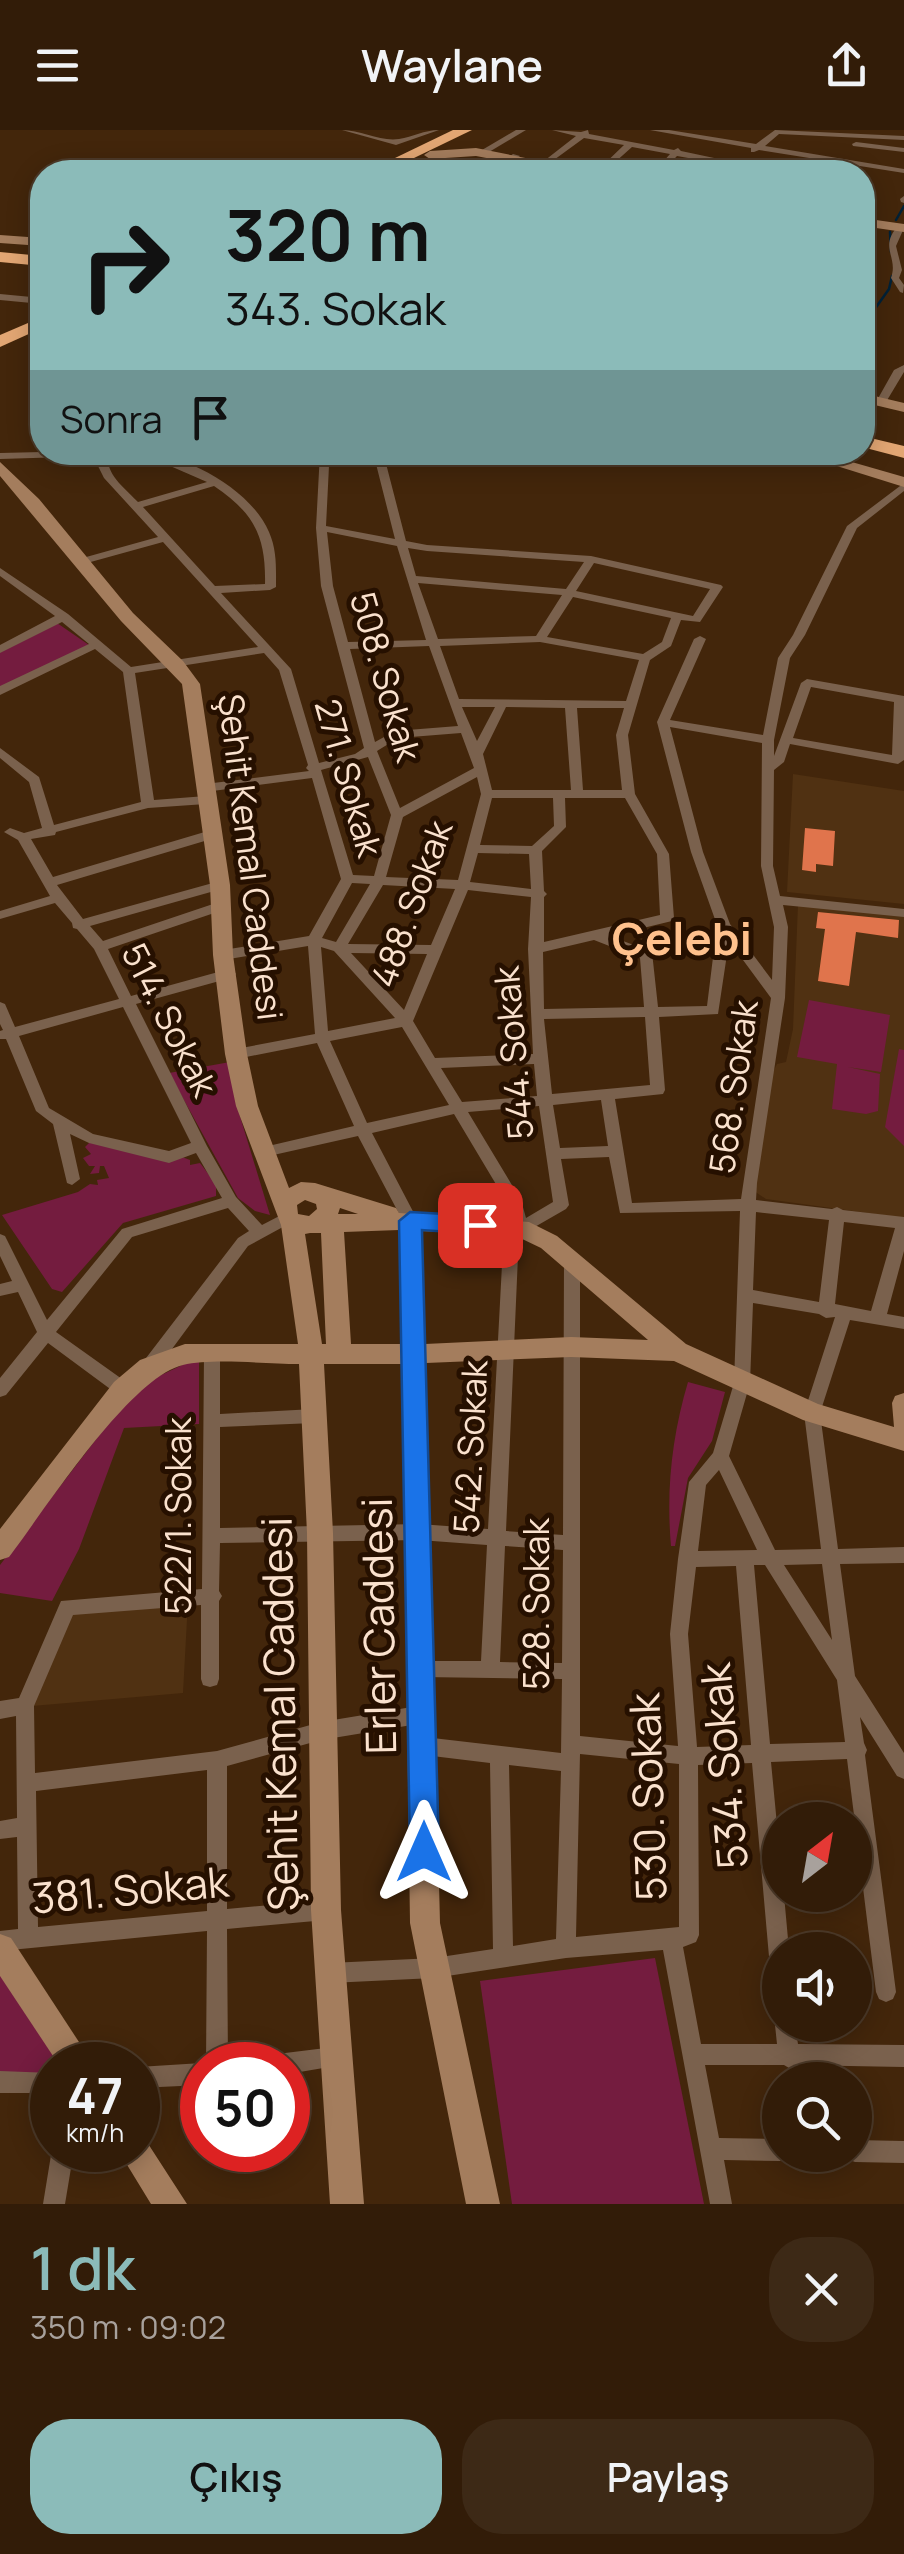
<!DOCTYPE html>
<html lang="tr">
<head>
<meta charset="utf-8">
<style>
  body { margin:0; font-family:Manrope,sans-serif; background:#3d2916; color:#f1f3f6; height:100vh; display:flex; flex-direction:column; font-size:38px; white-space:nowrap }
  * { box-sizing:border-box; margin:0 }
  p { font-size:32px; color:#a8a19c }
  .icon { flex:none; width:55px; height:55px; fill:none; stroke:currentColor; stroke-width:2; stroke-linecap:round; stroke-linejoin:round }
  .map { position:relative; height:2074px; overflow:hidden }
  .sheet { display:flex; flex-direction:column; background:#321c08; flex:1 }
  .sheet>* { flex:none }
  .banner { position:absolute; left:30px; top:30px; width:845px; height:305px; border-radius:40px; box-shadow:0 5px 25px #0003,0 0 0 2px #4d3a29; background:#8bbbb9; color:#111; overflow:hidden }
  .needle { width:65px; rotate:31deg }
  .controls { position:absolute; left:762px; top:1672px; display:grid; gap:20px }
  .controls a { display:grid; place-items:center; width:110px; height:110px; border-radius:50%; background:#321c08; box-shadow:0 5px 25px #0003,0 0 0 2px #4d3a29; font-size:50px }
  .speed { position:absolute; left:30px; top:1912px; display:flex; gap:20px; font-size:50px; font-weight:700; text-align:center }
  .speed>* { display:grid; place-content:center; width:130px; height:130px; border-radius:50%; background:#321c08; box-shadow:0 5px 25px #0003,0 0 0 2px #4d3a29; line-height:1 }
  .speed small { font-size:25px; font-weight:400 }
  .speed .limit { border:15px solid #d22; background:#fff; color:#111 }
  .pin { position:absolute; display:grid; place-items:center; width:85px; height:85px; color:#fff; margin:-42px; border-radius:20px; box-shadow:0 5px 15px #0006 }
  .me { position:absolute; width:110px; margin:-55px; rotate:0deg; stroke-linejoin:round; filter:drop-shadow(0 0 8px #0008) }
  .turn { display:flex; align-items:center; gap:35px; height:210px; padding:0 30px; font-size:45px }
  .turn .icon { width:130px; height:130px; stroke-width:2.5 }
  .turn b { display:block; font-size:70px; line-height:85px }
  .then { display:flex; align-items:center; height:95px; padding:0 30px; background:#0003; gap:20px; font-size:38px }
  .round { display:grid; place-items:center; flex:none; width:105px; height:105px; border-radius:40px; background:#3d2916 }
  .summary { display:flex; align-items:center; justify-content:space-between; height:170px; padding:0 30px }
  h1 { font-size:60px; font-weight:600; line-height:75px; color:#8bbbb9 }
  .action { display:flex; gap:20px; margin-top:auto; padding:20px 30px }
  .action a { flex:1; height:115px; border-radius:40px; background:#8bbbb9; color:#111; font-size:40px; font-weight:600; line-height:115px; text-align:center }
  .action a+a { background:#3d2916; color:#f1f3f6 }
  header { display:flex; justify-content:space-between; align-items:center; height:130px; padding:0 30px; background:#321c08; font-size:45px; font-weight:600 }
  .map>svg:first-child { display:block }
</style>
</head>
<body>
<header><svg class="icon" aria-label="menu" viewBox="0 0 24 24"><path d="M4 6h16M4 12h16M4 18h16"/></svg>Waylane<svg class="icon" aria-label="share" viewBox="0 0 24 24"><path d="M12 15V3M7 8l5-5 5 5M5 13v7h14v-7"/></svg></header>
<div class="map">
<svg width="904" height="2074" viewBox="0 0 904 2074">
  <rect width="100%" height="100%" fill="#43260b"/>
  <g fill="#503112">
    <path d="M793 644 904 661V774L787 762Z"/>
    <path d="M798 774 904 786V1088L766 1069 751 1059 769 950 777 934 786 932 793 899Z"/>
    <path d="M188 1471 183 1563 32 1576 72 1479Z"/>
  </g>
  <g fill="#741c3f">
    <path d="M57 493 89 515 0 559V522Z"/>
    <path d="M809 870 890 885 881 942 848 937 880 944 878 981 866 984 832 979 837 934 797 927Z"/>
    <path d="M899 919 904 920V1016L885 997Z"/>
    <path d="M230 932 239 983 270 1085 255 1081 238 1068 169 943Z"/>
    <path d="M92 1010 182 1027 190 1030V1035L200 1033 216 1054V1066L123 1093 62 1162 52 1159 2 1085 78 1062 90 1054 98 1055 97 1050 109 1048 104 1036H100L99 1043 90 1044 95 1036H89L83 1028 91 1024 85 1017Z"/>
    <path d="M199 1227V1294L124 1298 79 1419 52 1471 0 1463V1435L136 1257Z"/>
    <path d="M688 1252 725 1262 712 1311 688 1348 675 1416H671C666 1360 672 1306 688 1252Z"/>
    <path d="M655 1828 704 2074H512L480 1851Z"/>
    <path d="M0 1844 60 1935H52V1946L0 1945Z"/>
  </g>
  <g fill="none" stroke-linecap="round" stroke-linejoin="round">
    <g stroke="#002137" stroke-width="2.5">
      <path d="M896 90 904 76"/>
      <path d="M890 102 891 122"/>
      <path d="M862 197 889 159 892 146"/>
    </g>
  </g>
  <g fill="#e0744c">
    <path d="M805 698 835 701 833 736 816 734V742L802 740Z"/>
    <path d="M818 782 899 790 898 808 856 802 849 856 818 851 825 799 816 798Z"/>
  </g>
  <g fill="none" stroke-linecap="round" stroke-linejoin="round">
    <g fill="#7a614d" fill-rule="evenodd">
      <path d="M342 0C361 0 381 12 399 9 413 7 424 0 439 0L396 15Z"/>
      <path d="M516 0H526L489 22 482 20Z"/>
      <path d="M552 0 581 2 588 0 589 4 674 20 678 18 681 21 781 42H767L677 26 662 42H654L670 24 632 17 604 42H596L624 15 584 8 547 35 543 33 544 31 576 6Z"/>
      <path d="M650 0H669L756 14 775 0 904 6V10L779 4 765 16 904 39V43L759 20 754 22H751V18Z"/>
      <path d="M856 12 904 18V22L853 16 852 14Z"/>
      <path d="M513 24 520 26 498 42H489Z"/>
      <path d="M420 28 478 40 482 42H468L417 32 416 30Z"/>
      <path d="M904 66V73L901 72 900 69Z"/>
      <path d="M900 94 904 98 896 116 902 140 899 148 904 155 903 163 900 162 891 148C899 126 877 117 900 94Z"/>
      <path d="M0 164 42 168V174L0 170Z"/>
      <path d="M862 179 870 181 862 187Z"/>
      <path d="M904 235V242L886 272 878 274 876 272 894 240Z"/>
      <path d="M42 322H116L115 325 108 326C106 345 126 359 138 372L207 352 138 322C183 322 251 359 269 402 277 420 276 438 276 457L270 460 221 463 291 539 319 633 355 624 364 618 321 456 316 398 320 322H330V330L374 328 373 322H383L406 411 427 415 591 426 721 455 723 457 700 492 681 490 671 516 650 530 628 605 635 664 669 724 674 788 672 791 610 806 652 822 658 877 707 876 717 795 691 722 657 592 694 509 700 506 706 509 670 590 763 605 778 528 793 505 847 396 904 353V361L857 398 805 505 790 528 774 610V626L801 553 807 549 904 566V630L898 634 790 614 784 632 774 640 773 736 780 766 904 779V787L783 775 788 797 785 868 757 1053 756 1070 832 1079 837 1077 843 1080 904 1087V1121L887 1184 904 1187V1199L850 1190 820 1283 838 1419 904 1417V1433L840 1434 855 1546 904 1623V1649L897 1646 860 1587 864 1613 867 1620 865 1625 896 1862 893 1869 886 1872 879 1869 876 1862 847 1629 771 1632 780 1726V1765H784L789 1820H780V1848L773 1845 770 1838 752 1633 698 1635 699 1805 696 1812 683 1817 701 1914H777L775 1895 780 1887V1895H795L798 1914 904 1915V1937L794 1935 789 1938 784 1935H705L719 2008 780 2009V2025H789L780 2031 724 2030 732 2074H710L663 1820 566 1828 434 1848 330 1853 323 1850 320 1843 323 1836 330 1833 434 1828 493 1819 490 1633 424 1625 417 1622 415 1616 417 1610 424 1607 561 1623 562 1549 422 1547 415 1545 413 1539 415 1533 422 1531H481L487 1415 419 1410 220 1413 219 1461 222 1466 219 1471V1549L217 1555 210 1557 203 1555 201 1549V1475L73 1485 34 1576 35 1643 217 1621 321 1592 424 1575 431 1578 433 1584 431 1590 424 1593 321 1610 227 1636V1779L326 1770 333 1773 336 1780 333 1787 326 1790 227 1799 228 1935H206L207 1801 0 1821V1801L18 1799 17 1707 0 1709V1691L17 1688 16 1586 0 1589V1571L19 1568 61 1471 202 1459 204 1224 206 1219 212 1217 218 1219 220 1224V1284L314 1279 320 1281 322 1286 320 1291 314 1293 220 1297V1398L419 1394 488 1399 504 1097 511 1091 506 1071 454 984 372 1003 418 1091 415 1095H405L358 1006 269 1026 264 1025 262 1021 264 1017 354 996 317 913 236 929 229 924 236 919 315 904 308 816 223 830 216 825 223 820 309 806 341 749 312 648 205 662 199 658 205 654 309 641 306 638 308 635 279 540 264 523 135 543 154 670 206 666 212 670 206 674 148 678 56 702 55 705 31 709 53 747 208 701H218V707L57 755 83 789 220 751 225 752 227 755 225 758 90 796 103 811 216 773H226L228 776 226 779 108 819 131 866 229 839 234 841 236 844 234 847 136 874 207 1016 236 1067 262 1095 287 1082 292 1084 295 1088 292 1092 248 1116 155 1242 149 1244 143 1242 141 1237 143 1232 238 1108 249 1101 228 1078 132 1107 56 1202 129 1254 131 1259 129 1264 123 1266 117 1264 48 1213 6 1265 0 1267V1248L37 1202 18 1162 0 1166V1154L12 1151 0 1126V1104L5 1106 47 1190 122 1099 222 1068 196 1023 169 1033 89 1013 70 1004 80 1049 72 1055 67 1053 53 994 36 981 6 909H0V901L3 900 0 894V872L5 874 15 897 119 869 94 819 77 799 73 798 72 793 55 773 0 789V781L50 766 18 710 4 702 10 698 24 703 42 698 29 652 0 628V618L39 647 54 695 141 672 123 542 95 519 0 565V556L89 514 62 492 0 523V515L55 486 0 446V438L68 484 131 537 258 517 163 412 87 433H79V429L158 407 104 348 97 334 98 326 0 329V323ZM376 334 395 409 326 396 329 336ZM214 356C254 383 266 406 265 454L215 456 143 377ZM327 402 397 416 426 510 348 512 333 456ZM408 418 427 421 584 432 566 459 416 446ZM594 433 710 459 693 486 576 461ZM418 453 562 465 536 506 438 509ZM573 467 671 488 662 512 643 524 547 507ZM540 512 639 530 626 571 459 569 440 516ZM429 516 458 596 395 601 375 612 350 519ZM811 557 894 572 892 625 793 608ZM462 577H495L477 611ZM506 577 565 578 571 660H492L483 624ZM577 578H624L616 605 622 660H583ZM670 597 762 613 761 736 774 797 772 850 730 794 703 722ZM461 603 474 638 400 678 377 621 398 608ZM368 627 391 685 374 746 353 745 321 640ZM477 647 481 664 458 750 386 747 403 687ZM492 668H553L554 696 532 716 480 715ZM565 668H625L657 724 660 785 544 812V767L547 764 544 761 542 721 566 697ZM478 723 529 724 531 759 470 752ZM352 753 370 754 336 812 322 808ZM383 755 455 759 431 815 348 814ZM468 760 531 767 528 819 533 924 435 928 413 891ZM594 810 640 828 644 877 544 879 543 822ZM729 811 771 868 741 1069 632 1073 615 969 663 964 665 960 659 887 718 884ZM321 817 334 821 395 888 328 901ZM351 823 427 824 404 880ZM123 877 191 1013 169 1021 93 1004 49 978 19 906ZM645 887 650 955 552 964 544 889ZM402 897 449 975 367 993 330 911ZM534 934 537 966 462 972 441 938ZM601 970 608 1016 560 1018 553 975ZM539 976 553 1072 526 1088 521 1070 468 982ZM609 1027 620 1083 740 1081 734 1253 713 1323 689 1352 678 1429 670 1504 678 1616 580 1606V1131L578 1127H566L564 1131 563 1405 506 1401 519 1103 526 1102 566 1079 569 1075 561 1029ZM756 1082 829 1090 819 1172 753 1160ZM844 1092 895 1098 871 1181 835 1174ZM753 1173 819 1184 826 1188 835 1187 804 1283 821 1419 775 1420 729 1326 750 1253ZM719 1340 757 1420 698 1421 706 1355ZM505 1416 563 1420 562 1533 500 1532ZM822 1434 832 1510 784 1435ZM754 1435H765L837 1550 845 1612 770 1614ZM736 1436 751 1615 697 1617 688 1504 696 1437ZM580 1624 679 1634V1797L576 1807ZM509 1635 561 1641 556 1809 513 1816ZM207 1640V1781L38 1797 36 1661Z"/>
      <path d="M334 1917 341 1921 345 1928 341 1935 288 1944V1935H266L270 1928 277 1924Z"/>
      <path d="M202 1933 206 1935H202V1955L138 1958V1937Z"/>
      <path d="M0 1941 52 1943V1963H0Z"/>
      <path d="M855 2010 904 2011V2033L855 2032 847 2029 846 2025H855Z"/>
      <path d="M52 2019 74 2020 65 2074H43Z"/>
    </g>
    <g fill="#a47d5d" fill-rule="evenodd">
      <path d="M476 18 575 38 581 42H559L476 26 430 29 424 25 430 21Z"/>
      <path d="M862 88 904 94V102L862 96Z"/>
      <path d="M0 105 42 108V116L0 113Z"/>
      <path d="M862 263 904 273V282L862 272Z"/>
      <path d="M792 322H817L904 347V357Z"/>
      <path d="M0 332 39 369 133 483 183 531 200 554 230 755 233 825 247 924 258 976 289 1058 301 1052 315 1053 396 1078 399 1083 529 1092 557 1106 686 1214 818 1274 894 1297 892 1273 895 1266 904 1263V1321L803 1290 674 1231 571 1227 426 1233 440 1793 500 2074H466L410 1793 402 1234H324L333 1403 341 1780 364 2074H330L311 1780 307 1403 299 1234C267 1234 212 1228 183 1235 129 1248 45 1380 9 1427L0 1430V1399L114 1252 140 1230 185 1214H298L281 1095 236 976 225 924 213 825 210 755 182 554 121 491 0 346ZM305 1070 316 1074 317 1079 309 1086 298 1084 297 1075ZM340 1078 358 1084H338ZM399 1100 401 1214H351L344 1102ZM422 1101 518 1107 541 1118 648 1210 571 1207 425 1214ZM310 1103H321L326 1214H322L305 1104Z"/>
      <path d="M0 1804 11 1808 94 1935H59L0 1846Z"/>
      <path d="M138 2005 145 2009 187 2074H151L118 2020H138Z"/>
    </g>
    <g fill="#e2a673" fill-rule="evenodd">
      <path d="M453 0H472L385 42H366Z"/>
      <path d="M0 122 42 126V136L0 132Z"/>
      <path d="M42 187V198L0 217V205Z"/>
      <path d="M862 306 904 316V328L862 317Z"/>
    </g>
  </g>
  <path fill="#1a73e8" stroke="#114b97" stroke-width="2.5" d="M410 1082 480 1086 492 1095 480 1104 422 1100 439 1722 435 1732 424 1736 414 1732 410 1722 399 1091Z"/>
  <g text-anchor="middle" stroke-width="10" stroke-linejoin="round" paint-order="stroke">
    <g font-size="35" fill="#fae1cd" stroke="#261000">
      <text transform="translate(385 547) rotate(74)" y="12">508. Sokak</text>
      <text transform="translate(348 648) rotate(74)" y="12">271. Sokak</text>
      <text transform="translate(250 727) rotate(83)" y="12">Şehit Kemal Caddesi</text>
      <text transform="translate(412 774) rotate(-70)" y="12">488. Sokak</text>
      <text transform="translate(169 890) rotate(63)" y="12">514. Sokak</text>
      <text transform="translate(514 923) rotate(-95)" y="12">544. Sokak</text>
      <text transform="translate(734 957) rotate(-82)" y="12">568. Sokak</text>
      <text transform="translate(471 1317) rotate(-87)" y="12">542. Sokak</text>
      <text transform="translate(179 1386) rotate(-90)" y="12">522/1. Sokak</text>
      <text transform="translate(537 1474) rotate(-90)" y="12">528. Sokak</text>
    </g>
    <g font-size="42" fill="#fae1cd" stroke="#261000">
      <text transform="translate(379 1496) rotate(-91)" y="15">Erler Caddesi</text>
      <text transform="translate(280 1584) rotate(-91)" y="15">Şehit Kemal Caddesi</text>
      <text transform="translate(724 1636) rotate(-95)" y="15">534. Sokak</text>
      <text transform="translate(648 1667) rotate(-92)" y="15">530. Sokak</text>
      <text transform="translate(130 1760) rotate(-5)" y="15">381. Sokak</text>
    </g>
    <g font-size="45" font-weight="bold" fill="#ffc18d" stroke="#261000">
      <text x="682" y="825">Çelebi</text>
    </g>
  </g>
</svg>
<div class="controls">
<a><svg class="needle" viewBox="-14 -14 28 28"><path d="M0-13l5 13h-10z" fill="#e53935"/><path d="M0 13l5-13h-10z" fill="#a8a19c"/></svg></a>
<a><svg class="icon" aria-label="sound" viewBox="0 0 24 24"><path d="M4 9h4l5-4v14l-5-4H4zM17 9q2 3 0 6"/></svg></a>
<a><svg class="icon" aria-label="search" viewBox="0 0 24 24"><circle cx="10" cy="10" r="6"/><path d="M15 15l6 6"/></svg></a>
</div>
<div class="speed"><div>47<small>km/h</small></div><div class="limit">50</div></div>
<div class="pin" style="left:480px;top:1095px;background:#d93025"><svg class="icon" aria-label="arrive" viewBox="0 0 24 24"><path d="M6 21V4h12l-3 4 3 4H6"/></svg></div>
<svg class="me" style="left:424px;top:1722px" viewBox="-20 -20 40 40"><path d="M0-17L14 15 0 8-14 15z" fill="#1a73e8" stroke="#fff" stroke-width="4"/></svg>
<div class="banner">
<div class="turn"><svg class="icon" aria-label="right" viewBox="0 0 24 24"><path d="M7 20v-9h11M14 6l5 5-5 5"/></svg><div><b>320 m</b>343. Sokak</div></div>
<div class="then">Sonra<svg class="icon" aria-label="arrive" viewBox="0 0 24 24"><path d="M6 21V4h12l-3 4 3 4H6"/></svg></div>
</div>
</div>
<section class="sheet">
<div class="summary"><div><h1>1 dk</h1><p>350 m · 09:02</p></div><a class="round"><svg class="icon" aria-label="close" viewBox="0 0 24 24"><path d="M6 6l12 12M18 6L6 18"/></svg></a></div>
<div class="action"><a>Çıkış</a><a>Paylaş</a></div>
</section>
</body>
</html>
